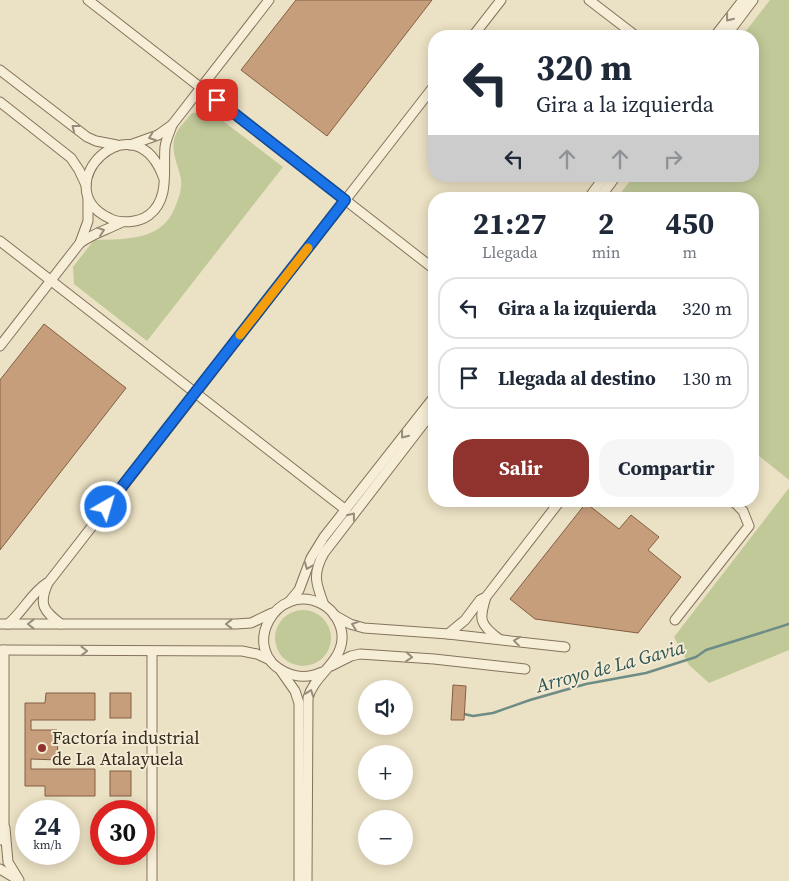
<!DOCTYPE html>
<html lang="es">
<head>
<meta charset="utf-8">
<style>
  body { margin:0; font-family:"Source Serif 4",serif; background:#f6f6f7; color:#1f2937; height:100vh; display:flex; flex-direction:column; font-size:19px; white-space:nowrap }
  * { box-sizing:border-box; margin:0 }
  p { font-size:16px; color:#747a83 }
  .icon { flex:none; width:28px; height:28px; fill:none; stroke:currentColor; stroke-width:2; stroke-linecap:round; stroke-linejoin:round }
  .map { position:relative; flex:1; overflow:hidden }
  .sheet { position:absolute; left:428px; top:192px; width:331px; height:315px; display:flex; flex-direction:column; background:#fff; border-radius:20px; box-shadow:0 2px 12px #0003 }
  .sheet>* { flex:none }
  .hud { position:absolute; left:428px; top:30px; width:331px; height:152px; border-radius:20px; box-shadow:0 2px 12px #0003; background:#fff; color:#1f2937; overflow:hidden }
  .tools { position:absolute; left:358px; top:680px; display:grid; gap:10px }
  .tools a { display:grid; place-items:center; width:55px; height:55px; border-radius:50%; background:#fff; box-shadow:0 2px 12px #0003; font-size:25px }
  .speed { position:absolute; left:15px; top:800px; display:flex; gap:10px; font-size:25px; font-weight:700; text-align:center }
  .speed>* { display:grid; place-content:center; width:65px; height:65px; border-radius:50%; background:#fff; box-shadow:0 2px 12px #0003; line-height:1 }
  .speed small { font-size:12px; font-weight:400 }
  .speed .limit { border:8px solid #d22; background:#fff; color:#111 }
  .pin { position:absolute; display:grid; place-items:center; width:42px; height:42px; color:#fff; margin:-21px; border-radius:10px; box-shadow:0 2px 8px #0006 }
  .me { position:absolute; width:55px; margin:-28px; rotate:38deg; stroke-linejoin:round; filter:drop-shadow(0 0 4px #0008) }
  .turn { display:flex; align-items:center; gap:18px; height:105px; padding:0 25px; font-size:22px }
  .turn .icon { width:65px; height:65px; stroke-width:2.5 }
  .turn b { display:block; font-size:35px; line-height:42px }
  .lanes { display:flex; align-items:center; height:48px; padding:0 25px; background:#0003; justify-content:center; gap:25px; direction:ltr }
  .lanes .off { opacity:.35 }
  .eta { display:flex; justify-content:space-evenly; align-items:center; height:85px; text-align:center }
  .eta b { font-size:30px; font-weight:700; line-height:35px }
  .button { display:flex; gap:10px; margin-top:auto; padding:10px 25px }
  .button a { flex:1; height:58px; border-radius:20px; background:#90332f; color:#fff; font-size:20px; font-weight:700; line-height:58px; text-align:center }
  .button a+a { background:#f6f6f7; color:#1f2937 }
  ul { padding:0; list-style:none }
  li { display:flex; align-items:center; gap:15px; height:62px; margin:0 10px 8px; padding:0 15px; border:2px solid #e0e1e3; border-radius:20px }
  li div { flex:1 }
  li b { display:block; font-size:19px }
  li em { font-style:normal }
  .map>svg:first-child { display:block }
</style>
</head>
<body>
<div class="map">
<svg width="789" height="881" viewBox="0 0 789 881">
  <rect width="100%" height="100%" fill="#ebe1c4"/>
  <g fill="#c1c999">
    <path d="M770 0H789V480L753 451 752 199H616L634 176H752V36H742Z"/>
    <path d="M210 111 283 167 147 341 74 284 73 267 94 240C129 239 165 241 177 202 180 195 182 186 181 179 178 164 169 149 176 134 179 127 187 119 192 113Z"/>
    <path d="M789 488V650L709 683 689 665 674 637Z"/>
    <circle cx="303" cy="638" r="28"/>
  </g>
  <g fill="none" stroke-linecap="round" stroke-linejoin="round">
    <path stroke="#6d8c86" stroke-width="2.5" d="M464 714 473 716 493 713 530 700 586 684 646 673 696 657 706 650 789 624"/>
  </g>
  <g fill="#c79e7c" stroke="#825f43">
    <path d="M296 0H432L327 136 241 70Z"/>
    <path d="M44 324 126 388 0 550V380Z"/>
    <path d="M586 503 619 529 631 515 659 537 648 550 681 577 638 633 535 619 510 599Z"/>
    <path d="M453 685 466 686 464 720H451Z"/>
    <path d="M46 693H95V720H31V730H57L58 760 31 759V769H95V796H45V786H25V703H45Z"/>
    <rect x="110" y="693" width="21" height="25"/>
    <rect x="110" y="771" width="21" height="25"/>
  </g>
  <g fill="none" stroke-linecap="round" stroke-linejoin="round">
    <defs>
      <g id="minor">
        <path d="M88 0 434 269"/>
        <path d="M589 0 636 36"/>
        <path d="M473 36 501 0"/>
        <path d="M715 36 743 0"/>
        <path d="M726 36 753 0"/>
        <path d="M0 70 87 137 96 141 117 145"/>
        <path d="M0 102 71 158 79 170 86 185"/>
        <path d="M130 145 158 135 172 125 269 0"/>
        <path d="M164 179C135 95 44 187 109 218 120 224 138 223 149 215 170 199 163 170 165 147 166 139 170 132 172 125"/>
        <path d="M588 199 605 176"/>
        <path d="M599 199 616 176"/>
        <path d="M0 241 346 510"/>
        <path d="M80 243 88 221V199"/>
        <path d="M0 346 80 243C94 233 107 230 122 222"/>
        <path d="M289 602 299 590 311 558 324 537 434 397"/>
        <path d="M324 605C316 584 312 574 324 553L434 410"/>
        <path d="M334 615 350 624 364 628 448 634 565 647"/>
        <path d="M675 620 749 526 743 511 733 501"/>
        <path d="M0 624H236L251 623 272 613"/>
        <path d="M8 624C23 612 31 593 47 583"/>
        <path d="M61 624C44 611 38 605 48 583L434 86"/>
        <path d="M448 634 465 620 480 600 484 598"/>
        <path d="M499 639C479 624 479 619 486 597L560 501"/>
        <path d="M0 650 242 651 257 654 270 660"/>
        <path d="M331 666 351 656 360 654 434 659 525 669"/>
        <path d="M281 671 295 691 299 703V881"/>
        <path d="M5 828 8 862 19 880"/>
        <path d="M0 840 4 826V650"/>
        <path d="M0 869 15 878"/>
        <path d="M152 881V651"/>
        <path d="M307 881 308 698C314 675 341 663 342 639 343 626 334 610 322 604 275 580 239 651 285 672 298 678 309 678 322 672"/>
      </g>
    </defs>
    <use href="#minor" stroke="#85735c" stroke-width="11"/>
    <use href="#minor" stroke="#f7eed7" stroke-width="9"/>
  </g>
  <defs><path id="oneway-chevron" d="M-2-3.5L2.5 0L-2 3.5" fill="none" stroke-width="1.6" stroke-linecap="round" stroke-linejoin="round" transform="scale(1.25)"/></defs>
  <g stroke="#968c7b">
    <use href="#oneway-chevron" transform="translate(729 18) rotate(128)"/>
    <use href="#oneway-chevron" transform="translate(75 128) rotate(-142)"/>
    <use href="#oneway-chevron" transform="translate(152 137) rotate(160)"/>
    <use href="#oneway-chevron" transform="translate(101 231) rotate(-19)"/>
    <use href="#oneway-chevron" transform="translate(404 435) rotate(128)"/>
    <use href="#oneway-chevron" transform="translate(352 516) rotate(-52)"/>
    <use href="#oneway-chevron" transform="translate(308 566) rotate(112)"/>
    <use href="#oneway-chevron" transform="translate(31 624) rotate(-180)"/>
    <use href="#oneway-chevron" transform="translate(229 624) rotate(180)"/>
    <use href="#oneway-chevron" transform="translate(355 625) rotate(-161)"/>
    <use href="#oneway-chevron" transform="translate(517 641) rotate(-173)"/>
    <use href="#oneway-chevron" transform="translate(84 651)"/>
    <use href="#oneway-chevron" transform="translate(409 657) rotate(4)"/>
    <use href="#oneway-chevron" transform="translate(310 693) rotate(-70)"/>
  </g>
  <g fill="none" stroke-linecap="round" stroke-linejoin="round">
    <defs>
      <path id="route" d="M106 507 345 200 217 100"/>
    </defs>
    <use href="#route" stroke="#114b97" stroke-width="12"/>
    <use href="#route" stroke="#1a73e8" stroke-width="9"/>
    <path stroke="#f59e0b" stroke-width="9" d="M240 335 308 248"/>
  </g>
  <circle fill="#90332f" stroke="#f3ebd3" stroke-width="2" cx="42" cy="748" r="5"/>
  <g text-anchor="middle" stroke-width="4" stroke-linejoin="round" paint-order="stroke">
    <g font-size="18" fill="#362b1f" stroke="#f3ebd3" text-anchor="start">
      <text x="52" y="744">Factoría industrial<tspan x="52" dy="21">de La Atalayuela</tspan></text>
    </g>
    <g font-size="19" font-style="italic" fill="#2f5453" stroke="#f3ebd3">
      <text transform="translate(610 666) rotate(-15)" y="7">Arroyo de La Gavia</text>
    </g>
  </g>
</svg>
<div class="tools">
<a><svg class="icon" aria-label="sound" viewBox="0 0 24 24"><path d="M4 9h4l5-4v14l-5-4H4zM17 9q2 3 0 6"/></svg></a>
<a>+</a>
<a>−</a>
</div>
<div class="speed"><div>24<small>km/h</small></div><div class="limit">30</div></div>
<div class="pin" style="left:217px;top:100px;background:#d93025"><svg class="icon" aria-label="arrive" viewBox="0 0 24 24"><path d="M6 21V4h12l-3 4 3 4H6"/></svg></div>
<svg class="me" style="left:106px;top:507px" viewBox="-20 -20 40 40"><circle r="17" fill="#1a73e8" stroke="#fff" stroke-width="3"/><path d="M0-11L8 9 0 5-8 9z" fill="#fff"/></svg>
<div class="hud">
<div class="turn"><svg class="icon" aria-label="left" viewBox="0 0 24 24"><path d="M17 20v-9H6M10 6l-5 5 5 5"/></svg><div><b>320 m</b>Gira a la izquierda</div></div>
<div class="lanes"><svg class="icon" aria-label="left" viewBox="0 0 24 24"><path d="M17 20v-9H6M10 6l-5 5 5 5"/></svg><svg class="icon off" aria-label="ahead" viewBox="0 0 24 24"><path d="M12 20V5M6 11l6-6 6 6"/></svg><svg class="icon off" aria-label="ahead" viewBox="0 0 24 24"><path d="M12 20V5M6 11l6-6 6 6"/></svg><svg class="icon off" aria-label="right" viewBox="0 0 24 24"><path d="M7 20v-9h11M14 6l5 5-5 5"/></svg></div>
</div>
<section class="sheet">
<div class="eta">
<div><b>21:27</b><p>Llegada</p></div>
<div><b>2</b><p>min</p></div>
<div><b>450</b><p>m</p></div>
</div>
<ul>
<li><svg class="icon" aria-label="left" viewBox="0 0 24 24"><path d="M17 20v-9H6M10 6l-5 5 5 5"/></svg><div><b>Gira a la izquierda</b></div><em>320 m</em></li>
<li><svg class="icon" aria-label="arrive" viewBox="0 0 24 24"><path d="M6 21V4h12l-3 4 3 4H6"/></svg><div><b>Llegada al destino</b></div><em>130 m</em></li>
</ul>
<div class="button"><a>Salir</a><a>Compartir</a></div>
</section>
</div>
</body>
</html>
